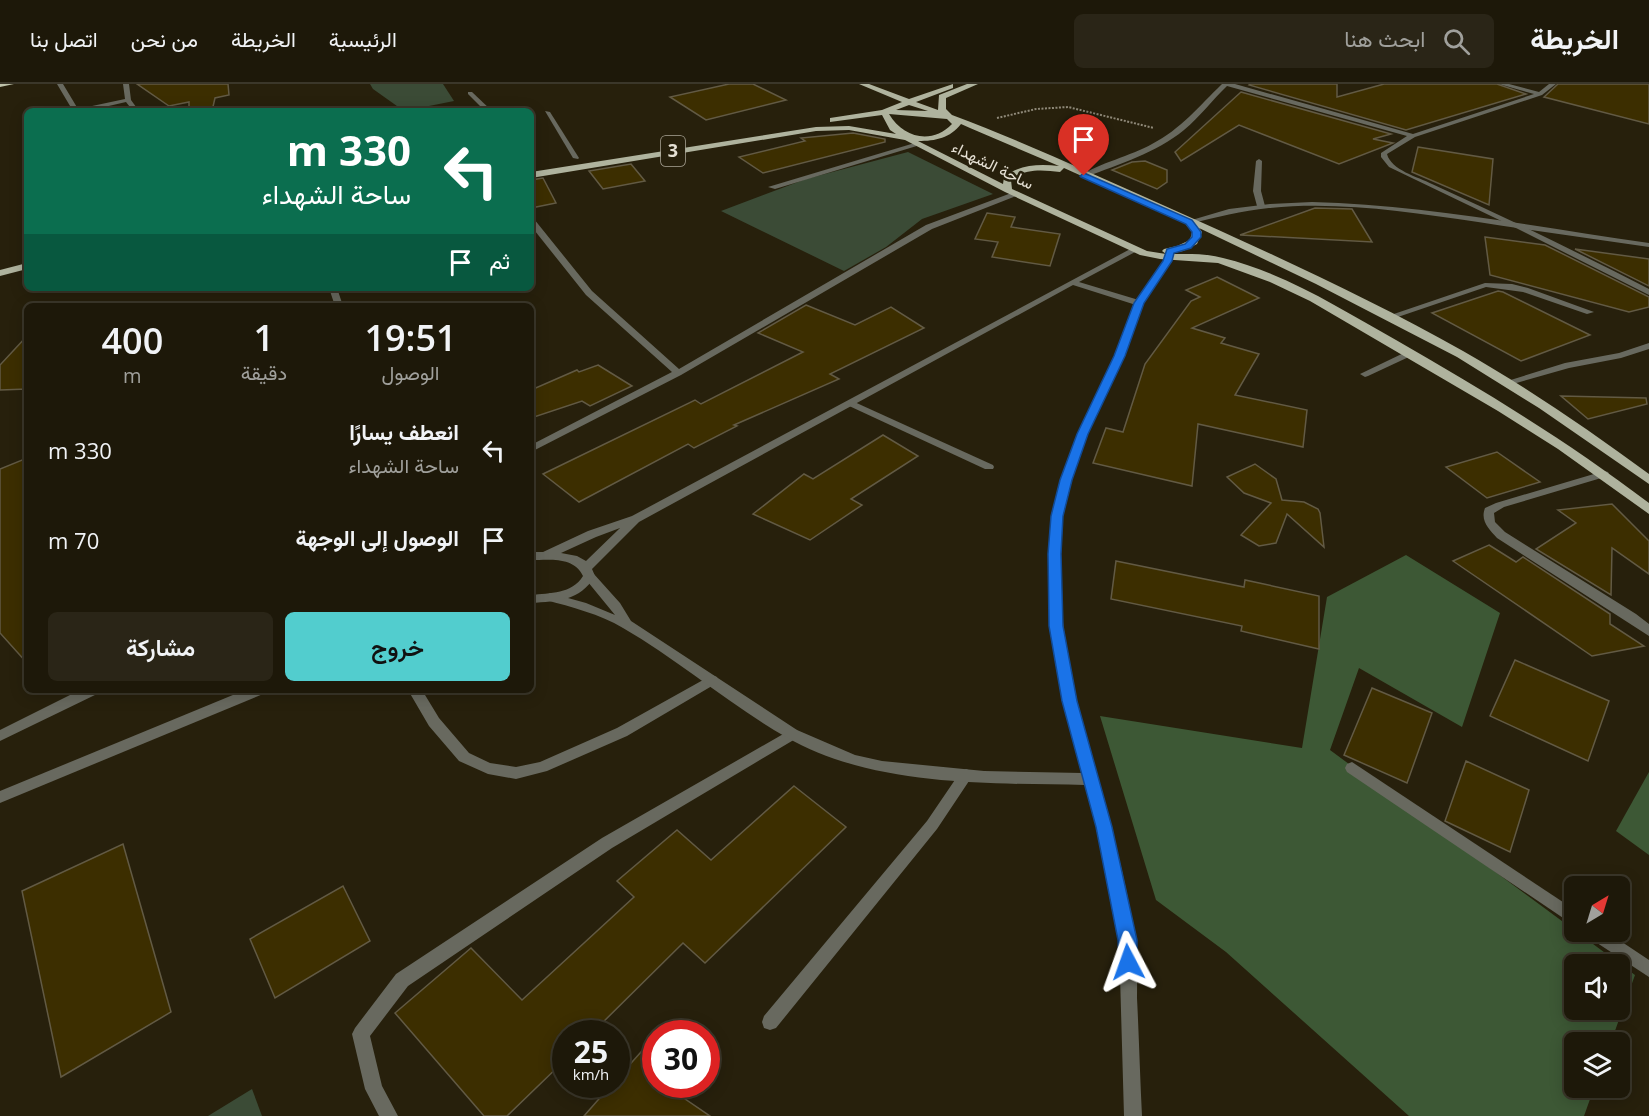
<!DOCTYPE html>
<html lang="ar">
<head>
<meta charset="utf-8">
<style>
  body { margin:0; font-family:"Open Sans",Vazirmatn,sans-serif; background:#2a2517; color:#f1f3f6; direction:rtl; height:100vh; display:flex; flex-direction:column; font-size:22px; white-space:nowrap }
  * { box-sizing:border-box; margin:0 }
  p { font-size:20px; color:#a0a09c }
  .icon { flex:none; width:33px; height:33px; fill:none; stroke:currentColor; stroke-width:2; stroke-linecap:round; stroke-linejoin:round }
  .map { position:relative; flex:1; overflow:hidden; direction:ltr }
  .sheet { position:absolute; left:24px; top:219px; width:510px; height:390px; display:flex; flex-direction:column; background:#1d1809; border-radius:9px; box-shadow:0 3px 15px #0003,0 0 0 2px #3b372a; direction:rtl }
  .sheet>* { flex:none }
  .guide { position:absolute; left:24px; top:24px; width:510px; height:183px; border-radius:9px; box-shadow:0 3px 15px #0003,0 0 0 2px #3b372a; direction:rtl; background:#0b6e4f; color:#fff; overflow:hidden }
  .needle { width:39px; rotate:38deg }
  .tools { position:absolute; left:1564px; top:792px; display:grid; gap:12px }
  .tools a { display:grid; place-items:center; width:66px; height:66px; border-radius:9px; background:#1d1809; box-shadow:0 3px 15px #0003,0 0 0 2px #3b372a; font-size:30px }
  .speed { position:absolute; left:552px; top:936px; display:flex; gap:12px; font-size:30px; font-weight:700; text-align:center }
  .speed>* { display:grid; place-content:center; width:78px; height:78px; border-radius:50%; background:#1d1809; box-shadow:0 3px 15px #0003,0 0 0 2px #3b372a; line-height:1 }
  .speed small { font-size:15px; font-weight:400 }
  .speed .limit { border:9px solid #d22; background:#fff; color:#111 }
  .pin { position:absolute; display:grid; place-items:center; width:51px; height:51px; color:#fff; margin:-62px -26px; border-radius:50% 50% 50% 0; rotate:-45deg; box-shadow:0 0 6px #0007 }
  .pin .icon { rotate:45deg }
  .me { position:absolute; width:66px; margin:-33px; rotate:356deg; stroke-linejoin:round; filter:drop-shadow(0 0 4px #0008) }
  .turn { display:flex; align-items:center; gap:21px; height:126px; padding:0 24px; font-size:27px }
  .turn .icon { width:78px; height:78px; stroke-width:2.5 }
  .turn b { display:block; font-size:42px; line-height:51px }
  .then { display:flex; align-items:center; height:57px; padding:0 24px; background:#0003; gap:12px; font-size:22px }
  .eta { display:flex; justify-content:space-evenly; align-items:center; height:102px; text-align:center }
  .eta b { font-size:36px; font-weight:600; line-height:42px }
  .action { display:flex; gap:12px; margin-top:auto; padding:12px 24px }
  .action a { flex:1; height:69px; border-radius:9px; background:#52cdce; color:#111; font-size:24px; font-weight:600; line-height:69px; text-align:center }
  .action a+a { background:#2a2517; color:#f1f3f6 }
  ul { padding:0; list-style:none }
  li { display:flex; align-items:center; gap:18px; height:90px; padding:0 24px }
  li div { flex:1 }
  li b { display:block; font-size:22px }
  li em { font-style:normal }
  header { display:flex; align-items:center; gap:36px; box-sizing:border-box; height:84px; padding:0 30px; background:#1d1809; border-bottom:2px solid #3b372a }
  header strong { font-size:28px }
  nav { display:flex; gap:33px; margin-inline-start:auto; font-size:21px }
  .search { width:420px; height:54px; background:#2a2517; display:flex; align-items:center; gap:15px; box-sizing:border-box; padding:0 21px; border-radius:9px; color:#a0a09c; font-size:22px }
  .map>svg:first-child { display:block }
</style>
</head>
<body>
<header>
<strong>الخريطة</strong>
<div class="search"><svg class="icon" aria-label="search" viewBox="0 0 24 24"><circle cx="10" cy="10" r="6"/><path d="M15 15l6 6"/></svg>ابحث هنا</div>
<nav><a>الرئيسية</a><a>الخريطة</a><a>من نحن</a><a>اتصل بنا</a></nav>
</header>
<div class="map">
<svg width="1649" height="1032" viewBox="0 0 1649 1032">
  <rect width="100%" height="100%" fill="#27200c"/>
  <g fill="#3b4b36">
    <path d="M370 0H443L454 17 404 27 373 5Z"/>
    <path d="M908 68 993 110 922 135 886 163 844 187 721 127 806 95Z"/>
    <path d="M252 1005 262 1032H208Z"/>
  </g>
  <g fill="#3d5835" fill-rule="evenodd">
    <path d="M1406 471 1500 529 1462 643 1359 584 1330 666 1635 891 1611 958H1575V1004H1594L1584 1032H1409L1226 868 1156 816 1100 632 1302 664 1327 513ZM1575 880H1620V926H1575Z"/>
    <path d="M1649 688V771L1616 747Z"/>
  </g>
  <g fill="#3c2e00" stroke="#625a44" stroke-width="1.5">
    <path d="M137 0H228L229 11 215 14 212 27H189V18L169 22Z"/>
    <path d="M729 0H753L786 16 706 36 670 13Z"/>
    <path d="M1250 0H1337V13L1384 0H1497L1526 10 1406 46 1249 1Z"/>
    <path d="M1558 0H1649V40L1544 13Z"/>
    <path d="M1241 8 1391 50 1373 55 1393 59 1339 80 1239 41 1181 77 1175 68Z"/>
    <path d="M853 49 885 55V58L763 89 739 73 805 57 801 54Z"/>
    <path d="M1418 63 1493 75 1489 121 1412 88Z"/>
    <path d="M1145 77 1167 86V98L1157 105 1112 86 1132 78Z"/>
    <path d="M631 80 645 97 603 105 589 87Z"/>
    <path d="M543 94 556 119 531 124V96Z"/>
    <path d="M1315 124 1352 125 1372 158 1240 151Z"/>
    <path d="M987 129 1015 133 1011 143 1060 150 1050 182 992 173 998 158 975 155Z"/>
    <path d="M1485 153 1545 161 1649 213V223L1629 228 1490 191Z"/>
    <path d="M1575 165 1649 175V202Z"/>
    <path d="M1217 193 1259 214 1192 244 1225 254 1221 259 1259 270 1235 311 1307 326 1303 363 1198 340 1192 402 1093 379 1106 344 1123 348 1145 280 1191 217 1200 213 1186 206Z"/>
    <path d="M1498 207 1503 208 1590 251 1521 277 1432 229Z"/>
    <path d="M806 221 855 241 891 223 924 244 830 290 839 295 734 341 737 342 694 364 688 360 579 418 543 390 695 316 701 320 803 268 758 249Z"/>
    <path d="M27 252V305L0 306V281Z"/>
    <path d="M598 281 632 302 590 322 582 317 531 334V306L577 286 579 288Z"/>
    <path d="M1561 312 1646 314 1647 320 1588 335Z"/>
    <path d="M883 351 918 372 851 415 862 421 810 456 753 430 804 390 813 395Z"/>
    <path d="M1497 368 1540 398 1487 414 1446 383Z"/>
    <path d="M27 374V579L0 549V385Z"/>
    <path d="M1255 380 1276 395 1282 416 1304 418 1318 425 1320 429 1324 463 1287 430 1276 459 1259 462 1241 451 1271 419 1244 409 1227 393Z"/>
    <path d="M1612 420 1649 457V490L1612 464 1611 511 1536 465 1576 439 1558 426Z"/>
    <path d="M1489 461 1516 478 1523 473 1610 530V540L1644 562 1592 572 1453 477Z"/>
    <path d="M1116 477 1244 503 1245 496 1319 512V565L1241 547 1242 542 1111 515Z"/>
    <path d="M1515 576 1609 617 1588 677 1490 632Z"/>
    <path d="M1372 604 1432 629 1407 699 1344 671Z"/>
    <path d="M1466 677 1529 706 1510 768 1445 737Z"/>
    <path d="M794 702 846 743 705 879 683 859 591 950H566V975L507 1032H484L395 929 471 864 522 916 634 813 617 797 677 746 711 776Z"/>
    <path d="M123 760 171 928 61 993 22 807Z"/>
    <path d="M343 802 370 857 275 914 250 855Z"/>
    <path d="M641 968 649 992 656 996V1000H663L710 1032H584L612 1000H616V996Z"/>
  </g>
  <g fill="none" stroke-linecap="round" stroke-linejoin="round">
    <path stroke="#8f8979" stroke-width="2" stroke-dasharray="2 1.5" stroke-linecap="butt" d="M997 34 1036 25 1068 23 1154 44"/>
    <g fill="#68695f" fill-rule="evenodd">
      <path d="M468 8H472L492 27H485L468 10Z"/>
      <path d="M545 27 550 28 579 74 578 75 573 74Z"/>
      <path d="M918 58 921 60 920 61 775 105 768 103Z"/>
      <path d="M1259 75 1262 77 1261 107 1265 122 1261 124 1257 122 1253 107 1256 77Z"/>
      <path d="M1485 199 1512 200 1528 204 1594 228 1587 230 1523 208 1486 203 1392 235 1385 233Z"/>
      <path d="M1649 259V265L1621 274 1569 284 1506 302 1501 299 1565 279 1619 269Z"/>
      <path d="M1410 266 1415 269 1413 271 1368 292 1365 293 1360 290Z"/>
      <path d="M850 316 993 381 994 383 993 385H985L847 321 845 319Z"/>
      <path d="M712 591 717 593 718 596 717 599 627 652 547 687 516 695 488 690 459 677 429 642 408 606H422L439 634 469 669 490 679 516 683 540 678 617 644Z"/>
      <path d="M80 606H99L97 610 0 657V646Z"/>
      <path d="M792 645 797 646 799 650 797 654 612 764 408 902 370 952 382 1002 398 1032H379L365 1005 352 950 355 944 396 890 602 754Z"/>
      <path d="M966 685 971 687 973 691 937 745 776 944 770 946 764 944 762 938 764 932 927 737 961 687Z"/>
    </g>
    <g fill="#68695f" fill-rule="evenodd">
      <path d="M57 0H63L78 25 125 15 123 0H129L131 16 139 27H133L126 18 87 27H73Z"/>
      <path d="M1222 0H1235L1413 50 1534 10 1499 0H1509L1539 8 1549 0H1556L1542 11 1415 53 1387 70C1391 86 1418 93 1432 100 1505 133 1577 168 1649 205V211L1518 145 1389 83 1381 73V69L1407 52 1227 2C1212 16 1200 33 1184 46 1156 69 1119 80 1086 93L1080 92C1099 79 1131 72 1152 60 1181 45 1199 22 1222 0Z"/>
      <path d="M1014 108 1021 110 932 145 681 291 531 368V361L672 288 586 211 531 142V135H534L592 207 679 285 926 141Z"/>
      <path d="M1167 165 1174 167C1170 188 1151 202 1142 221 1135 238 1131 256 1124 273 1101 324 1069 376 1062 433 1045 582 1115 712 1135 855 1138 874 1137 895 1137 914 1139 953 1140 993 1142 1032H1124L1119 856 1097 743 1085 701C988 699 873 703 786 653 730 621 680 577 623 544 600 530 571 523 546 516L544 513 550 509 586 519 615 531 583 492 585 489H593L620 519 631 537 797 646 855 671 882 677 984 687 1082 689 1062 617 1050 542 1049 470 1051 432 1061 396 1077 350 1115 271 1135 219 1164 177Z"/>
      <path d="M329 204H337L343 222H335Z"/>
      <path d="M1604 387 1608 388 1609 390 1608 392 1504 423 1494 429 1495 438 1505 448 1636 530 1649 540V552L1497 454C1489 445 1480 437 1485 424L1496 419Z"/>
      <path d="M1352 678 1575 826V842L1347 688 1345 684 1347 680Z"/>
      <path d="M1586 848H1607L1649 876V893L1588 853Z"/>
    </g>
    <g fill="#68695f" fill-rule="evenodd">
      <path d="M1312 118C1425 121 1537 143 1649 159V163C1592 155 1535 147 1478 138 1409 128 1339 117 1269 124 1242 127 1216 133 1189 140L1185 138 1229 125 1270 120Z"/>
      <path d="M1134 163 1138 165 1137 167 1079 198 1142 217V221H1136L1073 201 639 438 592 485 595 492C580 517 558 517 531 519V511C550 509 572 510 583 492 574 472 549 476 531 476V468H543L588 447 632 432ZM620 444 586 477 577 472 561 469 596 453Z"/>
      <path d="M245 606H265L263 610 0 719V707Z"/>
    </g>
    <g fill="#afb39e" fill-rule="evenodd">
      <path d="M859 0H869L909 15 953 0V4L916 18 938 26 939 11 967 0H978L946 14V25L952 31C1024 58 1095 91 1165 122 1266 167 1367 213 1463 267 1528 304 1589 346 1649 390V400L1539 324 1457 273 1316 200 1199 144 1202 148 1197 160 1183 167 1168 170C1187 170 1205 169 1223 174 1285 189 1341 225 1396 256 1483 306 1569 358 1649 419V430L1558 365 1498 327 1310 217 1270 198 1218 179 1160 175 1140 171 1005 108 905 56 849 46 816 47 531 94V88L816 43 849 42 896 50 890 46 882 31 830 38V34L882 26 902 18ZM909 21 928 27 896 26ZM889 30 947 35 952 40C932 61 903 54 889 30ZM961 40 970 44 1059 82C1040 80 1020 80 1004 93L1003 100 918 57C936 57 950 54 961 40ZM1064 84 1184 138 1192 148 1190 156 1177 162 1164 165 1162 167 1166 170 1147 167 1012 105 1011 96C1025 84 1043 86 1060 88Z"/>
      <path d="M27 179V185L0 192V186Z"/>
    </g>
    <path fill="#bec2aa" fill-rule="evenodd" d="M0 0H14L0 3Z"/>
  </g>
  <path fill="#1a73e8" stroke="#114b97" stroke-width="1.5" d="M1084 89 1192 136 1201 148V153L1191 164 1174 169 1172 177 1144 219 1125 272 1088 350 1072 396 1063 432 1061 470 1063 542 1077 617 1112 743 1137 856V878L1135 884 1128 887 1122 884 1119 878 1118 856 1096 743 1062 617 1049 542 1048 470 1051 432 1060 396 1077 350 1114 272 1134 219 1163 177 1167 165 1185 160 1192 153V148L1186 140 1081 93 1080 92Z"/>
  <g text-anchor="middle" stroke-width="5" stroke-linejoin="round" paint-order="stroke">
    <g font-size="16" fill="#e5e0d4" stroke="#27200c">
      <text transform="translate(993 81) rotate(26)" y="6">ساحة الشهداء</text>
    </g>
    <rect fill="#27200c" stroke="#aca698" stroke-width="1.5" x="661" y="52" width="24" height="30" rx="4.5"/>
    <g font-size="18" font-weight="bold" fill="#e5e0d4">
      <text x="673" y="73">3</text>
    </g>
  </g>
</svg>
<div class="tools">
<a><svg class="needle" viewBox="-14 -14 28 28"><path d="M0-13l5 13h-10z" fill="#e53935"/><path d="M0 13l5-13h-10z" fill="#a0a09c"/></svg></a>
<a><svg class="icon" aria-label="sound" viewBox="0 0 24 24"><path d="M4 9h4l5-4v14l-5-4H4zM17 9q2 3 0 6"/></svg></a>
<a><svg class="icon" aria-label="layers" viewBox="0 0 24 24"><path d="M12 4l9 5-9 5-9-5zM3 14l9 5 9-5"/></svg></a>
</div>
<div class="speed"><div>25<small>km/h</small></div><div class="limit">30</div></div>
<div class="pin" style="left:1084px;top:92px;background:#d93025"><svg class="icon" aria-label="arrive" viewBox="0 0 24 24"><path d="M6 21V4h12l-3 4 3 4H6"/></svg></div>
<svg class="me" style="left:1128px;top:878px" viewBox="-20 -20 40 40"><path d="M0-17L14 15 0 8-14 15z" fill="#1a73e8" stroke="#fff" stroke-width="4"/></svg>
<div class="guide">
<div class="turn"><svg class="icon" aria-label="left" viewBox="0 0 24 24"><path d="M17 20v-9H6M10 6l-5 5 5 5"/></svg><div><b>330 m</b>ساحة الشهداء</div></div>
<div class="then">ثم<svg class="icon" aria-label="arrive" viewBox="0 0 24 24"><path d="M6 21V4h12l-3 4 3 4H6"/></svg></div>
</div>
<section class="sheet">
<div class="eta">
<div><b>19:51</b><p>الوصول</p></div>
<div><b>1</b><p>دقيقة</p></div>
<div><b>400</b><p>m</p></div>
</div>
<ul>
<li><svg class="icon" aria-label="left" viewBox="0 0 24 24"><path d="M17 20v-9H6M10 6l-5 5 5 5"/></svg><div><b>انعطف يسارًا</b><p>ساحة الشهداء</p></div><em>330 m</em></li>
<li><svg class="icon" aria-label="arrive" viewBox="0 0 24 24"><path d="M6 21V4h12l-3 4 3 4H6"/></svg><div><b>الوصول إلى الوجهة</b></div><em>70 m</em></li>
</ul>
<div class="action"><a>خروج</a><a>مشاركة</a></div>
</section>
</div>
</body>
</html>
